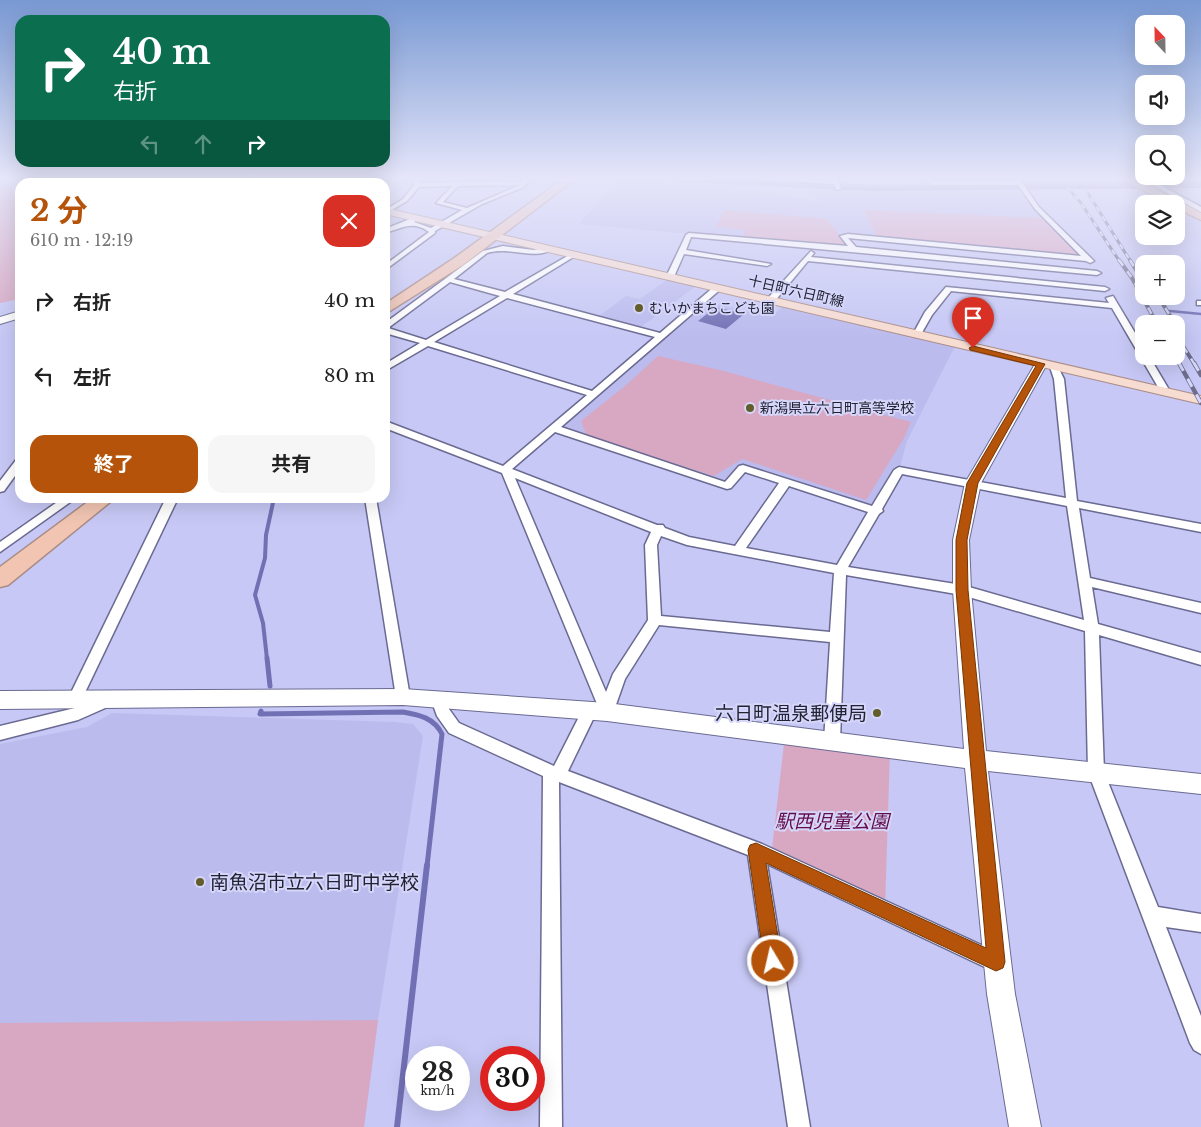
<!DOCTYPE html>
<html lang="ja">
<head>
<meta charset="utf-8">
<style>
  body { margin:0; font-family:"Libre Baskerville","Noto Sans JP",serif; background:#f6f6f6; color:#222; height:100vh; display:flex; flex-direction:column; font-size:19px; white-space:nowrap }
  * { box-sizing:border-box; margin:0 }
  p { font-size:16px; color:#767676 }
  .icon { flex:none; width:28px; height:28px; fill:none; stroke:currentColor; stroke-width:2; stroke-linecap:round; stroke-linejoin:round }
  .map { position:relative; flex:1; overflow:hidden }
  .sheet { position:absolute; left:15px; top:178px; width:375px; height:325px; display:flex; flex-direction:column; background:#fff; border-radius:15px; box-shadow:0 5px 20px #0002 }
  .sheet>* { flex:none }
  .banner { position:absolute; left:15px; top:15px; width:375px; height:152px; border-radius:15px; box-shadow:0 5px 20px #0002; background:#0b6e4f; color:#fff; overflow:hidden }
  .needle { width:32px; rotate:338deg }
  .buttons { position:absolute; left:1135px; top:15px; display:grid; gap:10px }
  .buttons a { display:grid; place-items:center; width:50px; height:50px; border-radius:10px; background:#fff; box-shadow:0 5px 20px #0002; font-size:25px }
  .speed { position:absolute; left:405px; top:1046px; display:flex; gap:10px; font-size:25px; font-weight:700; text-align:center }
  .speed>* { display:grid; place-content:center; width:65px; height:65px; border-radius:50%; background:#fff; box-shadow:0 5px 20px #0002; line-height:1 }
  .speed small { font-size:12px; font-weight:400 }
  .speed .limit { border:8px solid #d22; background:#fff; color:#111 }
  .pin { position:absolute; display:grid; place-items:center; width:42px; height:42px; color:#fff; margin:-51px -21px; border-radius:50% 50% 50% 0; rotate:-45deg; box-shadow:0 0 5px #0007 }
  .pin .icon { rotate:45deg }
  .me { position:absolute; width:55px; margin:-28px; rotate:351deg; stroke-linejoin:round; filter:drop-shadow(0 0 4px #0008) }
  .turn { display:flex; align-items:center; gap:18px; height:105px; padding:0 15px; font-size:22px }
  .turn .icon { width:65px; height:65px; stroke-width:2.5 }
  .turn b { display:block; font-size:35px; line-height:42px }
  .lanes { display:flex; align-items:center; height:48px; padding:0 15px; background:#0003; justify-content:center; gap:25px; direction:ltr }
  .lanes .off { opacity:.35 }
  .round { display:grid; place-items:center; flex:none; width:52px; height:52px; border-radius:15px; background:#f6f6f6 }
  .head { display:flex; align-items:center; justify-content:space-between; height:85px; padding:0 15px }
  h1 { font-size:30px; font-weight:700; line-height:38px; color:#b45309 }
  .cta { display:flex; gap:10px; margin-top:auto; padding:10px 15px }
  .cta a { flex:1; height:58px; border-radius:15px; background:#b45309; color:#fff; font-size:20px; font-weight:700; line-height:58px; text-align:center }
  .cta a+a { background:#f6f6f6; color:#222 }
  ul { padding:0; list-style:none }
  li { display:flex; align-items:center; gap:15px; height:75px; padding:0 15px }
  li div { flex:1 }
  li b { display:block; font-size:19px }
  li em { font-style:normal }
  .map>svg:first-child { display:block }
</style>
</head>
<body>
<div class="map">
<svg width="1201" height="1127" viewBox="0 0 1201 1127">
  <rect width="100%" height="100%" fill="#c7c8f5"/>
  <g fill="#bbe">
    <path d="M619 179 756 186 784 196 803 198 821 204 813 194 802 188 888 191H1024L1037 208 1089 259 844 236 854 249 579 224Z"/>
    <path d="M668 279 696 286 641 327 599 316 626 296 640 299Z"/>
    <path d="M704 301 772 317 785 304 956 344 907 441 899 470 877 511 743 469 727 486 553 428Z"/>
    <path d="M112 713 394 722 413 724 423 736 378 1020 364 1127H0V744L87 727Z"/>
  </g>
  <g fill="#d8a8c3">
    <path d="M60 179H120L127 182H25Z"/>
    <path d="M20 183V299L0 303V185Z"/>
    <path d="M725 210 827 219 848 247 743 238 745 230 716 227Z"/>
    <path d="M864 210 1042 218 1082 256 877 237Z"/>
    <path d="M658 356 720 370 911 422 904 438 866 500 742 459 714 476 587 437 581 421 625 386Z"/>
    <path d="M785 735 890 749 885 910 771 857Z"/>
    <path d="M378 1020 364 1127H0V1023Z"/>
  </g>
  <path fill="#7270b4" d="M716 307 744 314 726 329 698 321Z"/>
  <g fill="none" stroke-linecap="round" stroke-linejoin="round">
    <path stroke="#7270b4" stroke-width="2" d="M127 179 136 182"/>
    <path stroke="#7270b4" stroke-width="2.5" d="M1170 311 1201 314"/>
    <path stroke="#7270b4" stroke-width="4" d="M267 659 263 623 255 595 265 558 266 535 274 498"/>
    <g stroke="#7270b4" stroke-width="5">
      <path d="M267 658 270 686"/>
      <path d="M261 711 260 714 403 712C420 715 434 718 442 734L427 866"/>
    </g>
    <path stroke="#7270b4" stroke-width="6" d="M397 1127 427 865"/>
    <path fill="#7270b4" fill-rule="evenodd" d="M676 179H754L873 185 1201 182V188L873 191 681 182Z"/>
    <defs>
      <g id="street">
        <path d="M207 179H216L209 182H202Z"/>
        <path d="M413 179H419L420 183 522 181 524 179H530L524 187 482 204 435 231V233L385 270V265L429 232C413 220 402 228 385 233V229L415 217 418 219 414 222 431 228 462 210 436 203 452 186 419 187 407 201 385 214V210L403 199 414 185ZM520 185 467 208 443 202 458 186Z"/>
        <path d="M753 179 836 180 839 182 841 189 836 190 834 184Z"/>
        <path d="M925 179H931L933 181H1016L1014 179H1020L1039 207 1094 261 1090 263 1086 261 848 238 856 247 1097 271 1101 273 1097 275 691 237 686 250 771 264 767 266 684 254 673 279 666 277 686 235 689 233 848 246 840 236 848 234 1081 256 1035 209 1018 185H931Z"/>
        <path d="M1142 179H1149L1201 207V212Z"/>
        <path d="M503 246 534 250 549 247 552 249C536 261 510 246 487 253L454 279 505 292 571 254H575V256L513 294 660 333 715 286 722 288 561 427 725 482 739 466 743 465 872 506 894 470 899 467 1066 498 1054 379 1050 367 1054 364 1058 367 1064 379 1077 501 1201 524V532L1079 508 1090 578 1201 603V613L1092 587 1098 624 1201 653V665L1099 635 1104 772 1158 907 1201 914V932L1166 927 1201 1016V1054L1194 1050 1190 1043 1088 772 1085 631 962 595 846 575 840 741 838 746 832 748 826 746 824 741 830 642 659 625 625 679 612 716 607 718 602 716 502 473 385 428V421L503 466 587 395 428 346 385 371V364L420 343 385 333V323L483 251ZM450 282 500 296 426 340 388 328ZM507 298 655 337 592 391 434 342ZM555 432 727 489 731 488 745 472 779 483 735 546 689 537 665 528 663 525H657L512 469ZM902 474 1067 506 1084 620 962 585 848 567 879 514 883 511 882 509ZM515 478 651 532 645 545 648 620 613 674 606 692ZM789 486 868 512 837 565 746 548ZM661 536 687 545 834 573 830 632 661 616 657 545Z"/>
        <path d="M811 251 814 253 811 257 1105 287 1109 289 1105 291 808 261 774 302H768V298Z"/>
        <path d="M946 287 1109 303 1106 298 1113 296 1144 348V356H1149L1168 388 1162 392H1156L1154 390 1158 387 1112 308 951 291 932 315 920 336H914L913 334 925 312Z"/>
        <rect x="1197" y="301" width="4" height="4"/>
        <path d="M20 459V469L4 491 0 492V481L16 460Z"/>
        <path d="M63 498H76L0 552V542Z"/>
        <path d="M166 498H178L79 705 74 707 69 705 67 701Z"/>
        <path d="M365 498H376L410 697 408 701 403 703 398 701 396 697Z"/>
        <path d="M438 693 443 695 449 709 459 723 554 766 584 707 589 705 594 707 597 711 568 771 762 844 1003 955 1006 962 1003 969 996 972 989 969 767 864 810 1127H788L748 855 559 782 562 1127H540L543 776 449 733 437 716 431 699 433 695Z"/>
        <path d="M107 695 112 697 114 701 112 705 78 720 0 740V726L75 708Z"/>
      </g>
      <g id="secondary">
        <path d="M20 311V318L0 324V317Z"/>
        <path d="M1041 360 1047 364 981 483 969 540 971 590 986 751 1201 774V794L988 771 1015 994 1041 1127H1009L987 994 965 768 607 721 403 705 0 709V691L403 689 607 703 964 749 953 590V540L965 483 1035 364Z"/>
      </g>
      <g id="primary">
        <path d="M299 179H311L314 182H304Z"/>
        <path d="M385 208 1201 396V404L385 214Z"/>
      </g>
      <g id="highway">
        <path d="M563 179H575L463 265 385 314V304L453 259Z"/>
        <path d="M1124 179H1137L1201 213V220L1176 208V204H1167Z"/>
        <path d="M93 498H115L8 585 0 587V567Z"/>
      </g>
    </defs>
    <use href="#street" stroke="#6a6a92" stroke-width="3"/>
    <use href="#secondary" stroke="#6a6a92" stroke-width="2"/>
    <use href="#primary" stroke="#a98c86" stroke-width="2"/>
    <use href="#highway" stroke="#a98c86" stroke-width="3"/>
    <use href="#street" fill="#fff" fill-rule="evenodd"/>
    <use href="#secondary" fill="#fff" fill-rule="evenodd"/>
    <use href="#primary" fill="#f7dcd1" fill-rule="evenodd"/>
    <use href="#highway" fill="#f1c5b2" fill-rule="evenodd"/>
    <defs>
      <g id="rail-far2">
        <path d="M1060 179 1081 203 1120 262"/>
        <path d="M1079 179 1131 262"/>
      </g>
      <g id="rail-far1">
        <path d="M1119 260 1132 278 1157 324"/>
        <path d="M1130 260 1144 283"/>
        <path d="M1158 296 1175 324"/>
        <path d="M1176 335 1195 365"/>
        <path d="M1175 356 1180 365"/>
      </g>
      <g id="rail">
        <path d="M1179 363 1201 403"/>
        <path d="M1194 363 1201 375"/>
      </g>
    </defs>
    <use href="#rail-far2" stroke="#6e6e8c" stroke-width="3"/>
    <use href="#rail-far1" stroke="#6e6e8c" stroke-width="4"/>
    <use href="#rail" stroke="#6e6e8c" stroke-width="4.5"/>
    <use href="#rail-far2" stroke="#d5d6fa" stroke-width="2" stroke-dasharray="5.5" stroke-linecap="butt"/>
    <use href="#rail-far1" stroke="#d5d6fa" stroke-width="2.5" stroke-dasharray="7" stroke-linecap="butt"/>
    <use href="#rail" stroke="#d5d6fa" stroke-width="3" stroke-dasharray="9" stroke-linecap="butt"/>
  </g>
  <linearGradient id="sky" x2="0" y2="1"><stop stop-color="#7999d3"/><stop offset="0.53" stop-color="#e6e6fa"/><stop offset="1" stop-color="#e6e6fa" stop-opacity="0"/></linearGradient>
  <rect width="1201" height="337" fill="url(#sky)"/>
  <path fill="#b45309" stroke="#753606" d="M973 346 1045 364 978 483 967 540 968 590 1005 962 1003 968 996 971 766 863 782 961 779 967 773 970 767 967 764 961 748 850 750 845 756 843 986 948 956 590V540L967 483 1036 366 970 350 969 348Z"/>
  <g fill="#625d2a" stroke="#d5d6fa" stroke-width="2">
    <circle cx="639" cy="308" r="5"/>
    <circle cx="750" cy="408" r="5"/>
    <circle cx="877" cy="713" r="5"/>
    <circle cx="200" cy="882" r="5"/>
  </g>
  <g text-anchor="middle" stroke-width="4" stroke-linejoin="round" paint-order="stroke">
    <g font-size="14" fill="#223" stroke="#d5d6fa">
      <text transform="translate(796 291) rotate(13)" y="5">十日町六日町線</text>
    </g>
    <g font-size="14" fill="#223" stroke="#d5d6fa" text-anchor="start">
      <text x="649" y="313">むいかまちこども園</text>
      <text x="760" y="413">新潟県立六日町高等学校</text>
    </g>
    <g font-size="19" fill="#223" stroke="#d5d6fa" text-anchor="end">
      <text x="867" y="720">六日町温泉郵便局</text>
      <text x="210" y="889" text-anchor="start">南魚沼市立六日町中学校</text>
    </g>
    <g font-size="19" font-style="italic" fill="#640c49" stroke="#d5d6fa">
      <text x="832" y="828">駅西児童公園</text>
    </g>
  </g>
</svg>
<div class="buttons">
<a><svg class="needle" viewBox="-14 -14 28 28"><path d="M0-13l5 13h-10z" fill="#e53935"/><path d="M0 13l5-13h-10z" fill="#767676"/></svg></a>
<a><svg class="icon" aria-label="sound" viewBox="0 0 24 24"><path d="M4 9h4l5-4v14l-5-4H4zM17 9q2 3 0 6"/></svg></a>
<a><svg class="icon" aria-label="search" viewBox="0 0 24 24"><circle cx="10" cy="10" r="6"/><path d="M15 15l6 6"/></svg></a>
<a><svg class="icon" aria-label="layers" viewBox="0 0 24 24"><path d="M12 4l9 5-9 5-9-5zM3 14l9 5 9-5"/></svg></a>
<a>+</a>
<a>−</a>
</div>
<div class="speed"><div>28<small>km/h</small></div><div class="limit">30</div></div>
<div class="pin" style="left:973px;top:348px;background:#d93025"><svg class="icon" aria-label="arrive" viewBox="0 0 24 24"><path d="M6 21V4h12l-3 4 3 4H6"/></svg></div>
<svg class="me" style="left:773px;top:961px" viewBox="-20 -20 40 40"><circle r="17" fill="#b45309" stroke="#fff" stroke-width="3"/><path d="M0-11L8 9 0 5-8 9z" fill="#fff"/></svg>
<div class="banner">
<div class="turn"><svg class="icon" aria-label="right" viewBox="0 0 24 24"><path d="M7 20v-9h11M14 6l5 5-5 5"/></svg><div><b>40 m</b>右折</div></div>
<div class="lanes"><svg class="icon off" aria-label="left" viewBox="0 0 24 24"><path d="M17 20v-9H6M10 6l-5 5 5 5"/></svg><svg class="icon off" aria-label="ahead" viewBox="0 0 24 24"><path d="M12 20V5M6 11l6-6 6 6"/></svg><svg class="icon" aria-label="right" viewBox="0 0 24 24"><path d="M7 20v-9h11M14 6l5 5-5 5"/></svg></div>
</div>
<section class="sheet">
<div class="head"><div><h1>2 分</h1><p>610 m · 12:19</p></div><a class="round" style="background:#d93025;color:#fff"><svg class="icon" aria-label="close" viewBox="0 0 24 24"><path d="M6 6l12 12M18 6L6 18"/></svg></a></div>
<ul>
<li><svg class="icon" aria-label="right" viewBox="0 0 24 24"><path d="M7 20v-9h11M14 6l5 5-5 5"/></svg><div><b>右折</b></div><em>40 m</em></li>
<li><svg class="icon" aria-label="left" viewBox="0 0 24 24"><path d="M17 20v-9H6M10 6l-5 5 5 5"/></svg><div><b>左折</b></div><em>80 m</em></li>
</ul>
<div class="cta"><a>終了</a><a>共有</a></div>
</section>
</div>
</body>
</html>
